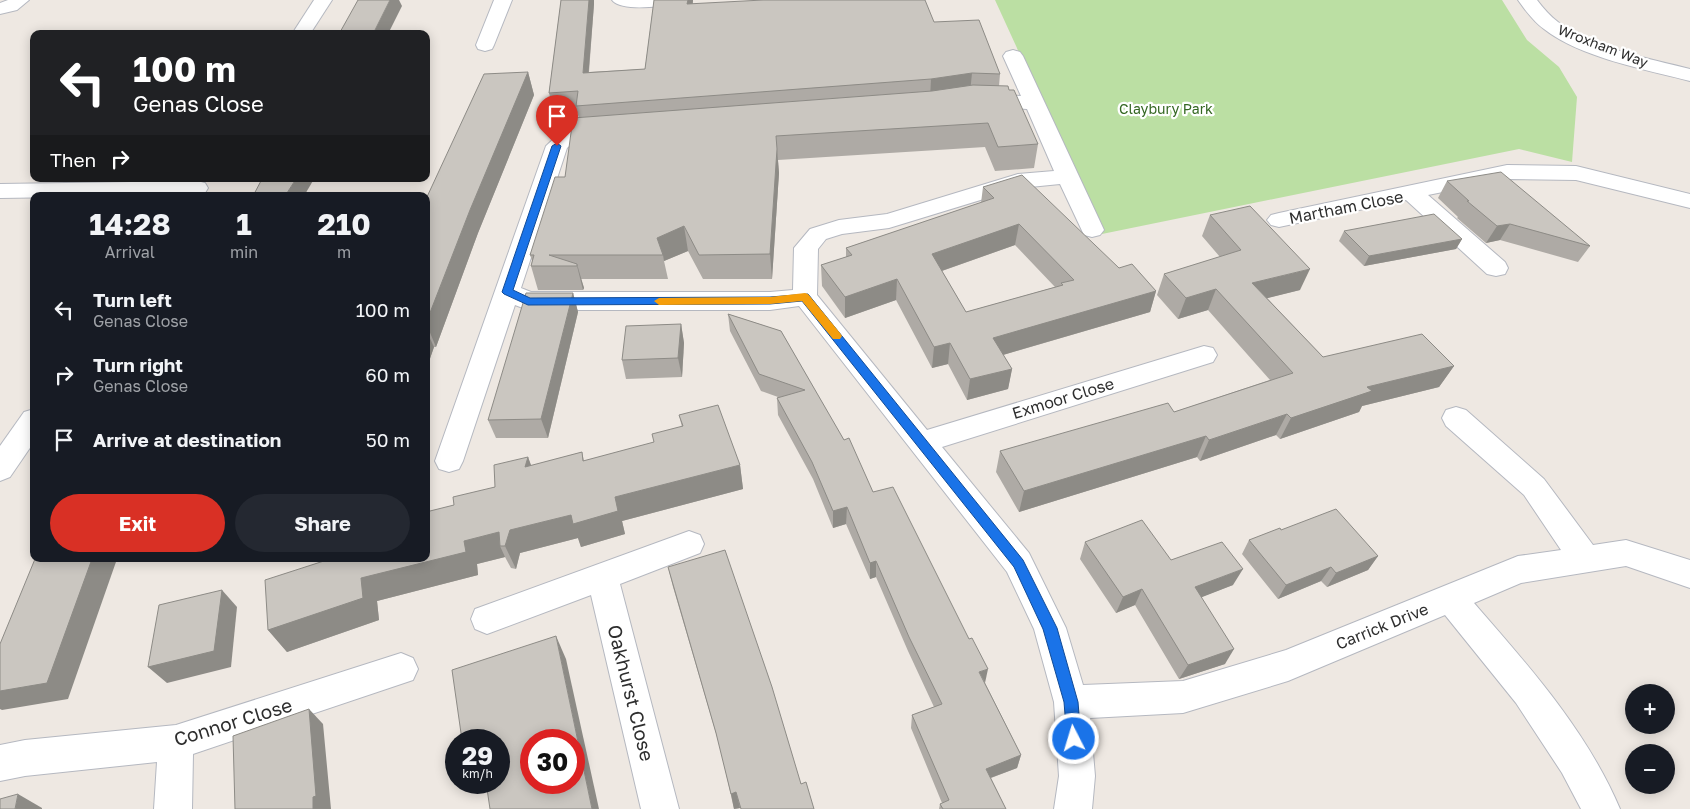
<!DOCTYPE html>
<html lang="en">
<head>
<meta charset="utf-8">
<style>
  body { margin:0; font-family:"Golos Text",sans-serif; background:#242831; color:#f1f3f6; height:100vh; display:flex; flex-direction:column; font-size:19px; white-space:nowrap }
  * { box-sizing:border-box; margin:0 }
  p { font-size:16px; color:#9ea1a6 }
  .icon { flex:none; width:28px; height:28px; fill:none; stroke:currentColor; stroke-width:2; stroke-linecap:round; stroke-linejoin:round }
  .map { position:relative; flex:1; overflow:hidden }
  .panel { position:absolute; left:30px; top:192px; width:400px; height:370px; display:flex; flex-direction:column; background:#171b24; border-radius:10px; box-shadow:0 2px 12px #0003 }
  .panel>* { flex:none }
  .top-card { position:absolute; left:30px; top:30px; width:400px; height:152px; border-radius:10px; box-shadow:0 2px 12px #0003; background:#202124; color:#fff; overflow:hidden }
  .controls { position:absolute; left:1625px; top:684px; display:grid; gap:10px }
  .controls a { display:grid; place-items:center; width:50px; height:50px; border-radius:50%; background:#171b24; box-shadow:0 2px 12px #0003; font-size:25px }
  .speed { position:absolute; left:445px; top:729px; display:flex; gap:10px; font-size:25px; font-weight:700; text-align:center }
  .speed>* { display:grid; place-content:center; width:65px; height:65px; border-radius:50%; background:#171b24; box-shadow:0 2px 12px #0003; line-height:1 }
  .speed small { font-size:12px; font-weight:400 }
  .speed .limit { border:8px solid #d22; background:#fff; color:#111 }
  .pin { position:absolute; display:grid; place-items:center; width:42px; height:42px; color:#fff; margin:-51px -21px; border-radius:50% 50% 50% 0; rotate:-45deg; box-shadow:0 0 5px #0007 }
  .pin .icon { rotate:45deg }
  .me { position:absolute; width:55px; margin:-28px; rotate:355deg; stroke-linejoin:round; filter:drop-shadow(0 0 4px #0008) }
  .turn { display:flex; align-items:center; gap:18px; height:105px; padding:0 20px; font-size:22px }
  .turn .icon { width:65px; height:65px; stroke-width:2.5 }
  .turn b { display:block; font-size:35px; line-height:42px }
  .then { display:flex; align-items:center; height:48px; padding:0 20px; background:#0003; gap:10px; font-size:19px }
  .eta { display:flex; justify-content:space-evenly; align-items:center; height:85px; text-align:center }
  .eta b { font-size:30px; font-weight:700; line-height:35px }
  .button { display:flex; gap:10px; margin-top:auto; padding:10px 20px }
  .button a { flex:1; height:58px; border-radius:30px; background:#d93025; color:#fff; font-size:20px; font-weight:700; line-height:58px; text-align:center }
  .button a+a { background:#242831; color:#f1f3f6 }
  ul { padding:0; list-style:none }
  li { display:flex; align-items:center; gap:15px; height:65px; padding:0 20px }
  li div { flex:1 }
  li b { display:block; font-size:19px }
  li em { font-style:normal }
  .map>svg:first-child { display:block }
</style>
</head>
<body>
<div class="map">
<svg width="1690" height="809" viewBox="0 0 1690 809">
  <rect width="100%" height="100%" fill="#eee8e2"/>
  <path fill="#bbdfa3" d="M995 0H1502L1527 40 1559 67 1577 97 1572 162 1519 149 1102 234Z"/>
  <g fill="none" stroke-linecap="round" stroke-linejoin="round">
    <defs>
      <g id="minor">
        <path d="M8 0H29L17 10 0 14V3Z"/>
        <path d="M314 0H332L310 34H292Z"/>
        <path d="M494 0H512L494 45 492 49 485 51 478 49 476 45Z"/>
        <path d="M612 0H682L679 4 673 5C659 6 621 12 612 0Z"/>
        <path d="M1518 0H1537C1543 8 1550 16 1558 22 1595 49 1647 58 1690 69V81C1647 70 1579 57 1544 29 1534 22 1525 10 1518 0Z"/>
        <path d="M1013 50 1020 52 1023 56 1104 230 1100 235 1092 237 1084 235 1060 184 1020 188 889 228 842 234 826 239 818 249 817 295 927 430 1204 346 1213 348 1217 355 1213 362 942 447 1029 553 1066 628 1083 685 1183 681 1286 650 1518 556 1561 550 1524 495 1446 426 1442 418 1446 410 1456 407 1466 410 1544 479 1593 545 1626 540 1690 560V588L1626 566 1521 583 1474 603C1529 666 1587 731 1620 809H1581L1562 773 1516 703 1445 615 1288 681 1183 713 1090 718 1095 776 1092 809H1054L1059 776 1054 702 1034 629 1007 572 799 306 770 310H528L515 305 463 461 459 469 449 472 439 469 435 461 546 146 561 132 607 125 614 127 617 131 614 135C598 139 579 137 567 148L521 288 531 292H770L793 290 794 248 810 229 839 220 887 214 1018 174 1054 171 1027 109 981 106 974 104 971 100 974 96 981 94 1021 96 1003 56 1006 52Z"/>
        <path d="M1507 165 1576 166 1690 194V208L1576 180 1507 179 1428 195 1505 262 1508 268 1505 274 1496 276 1487 274 1406 200 1279 227 1271 225 1267 220 1271 215 1279 213Z"/>
        <path d="M197 181 205 183 208 188 205 193 197 195 0 198V184Z"/>
        <path d="M34 409V442L10 477 0 481V446L24 412Z"/>
        <path d="M689 531 700 535 704 544 700 553 620 584 679 809H641L591 595 487 634 475 629 471 619 475 609Z"/>
        <path d="M401 653 413 658 418 669 413 680 193 754 192 809H154L157 762 25 776 0 781V745L25 740 176 725Z"/>
      </g>
    </defs>
    <use href="#minor" stroke="#b5b8c0" stroke-width="2"/>
    <use href="#minor" fill="#fff" fill-rule="evenodd"/>
  </g>
  <g fill="#aeaaa5" fill-rule="evenodd">
    <path d="M561 0H594V4L589 72 645 69 654 0H693V4L934 22 1000 74 999 86 1009 90 1038 144 1034 168 995 171 985 147 778 160 779 173 772 279H703L688 251 664 261 668 279H581L584 288 583 290H538L531 266 532 261 530 255 565 177 579 118 577 112 554 113 549 93Z"/>
    <path d="M528 72 534 95 478 233 436 347H434L426 370V199Z"/>
    <path d="M1447 181 1590 246 1578 262 1500 240 1486 243 1457 218 1458 217 1438 198Z"/>
    <path d="M983 187 1156 291 1150 312 1003 355 1012 369 1008 389 967 400 948 364 932 368 896 300 845 318 822 286 821 265 846 257V248L981 203ZM1015 245 1055 287 966 312 942 271Z"/>
    <path d="M1210 215 1300 290 1267 298 1323 357 1454 366 1439 387 1362 406 1359 412 1280 439 1276 435 1200 461 1197 457 1019 512 996 472 1000 451 1174 412 1270 380 1208 310 1178 319 1157 295 1164 274 1220 257 1202 236Z"/>
    <path d="M1344 231 1462 239 1456 249 1364 266 1339 241Z"/>
    <path d="M573 293 578 312 548 438H496L488 420Z"/>
    <path d="M728 314 781 331 873 492 985 683 1021 755 1017 768 991 778 1006 809H939L940 804 942 803 911 728 912 715 934 707 908 651 876 577 870 579 846 524 833 528 813 479 778 415 777 398 778 397 761 391 730 331Z"/>
    <path d="M681 324 684 343 682 377 626 379 622 360Z"/>
    <path d="M679 415 740 465 743 489 622 521 625 534 581 547 578 538 520 553 516 569 511 568 505 557 477 564 478 575 377 601 379 620 287 652 268 630 426 559 454 505 495 487 528 457 531 466 582 452 584 461 654 443 682 427Z"/>
    <path d="M1281 530 1378 556 1368 570 1327 587 1321 581 1278 599 1242 554 1249 540Z"/>
    <path d="M1085 542 1171 560 1233 585 1201 597 1225 664 1179 679 1135 605 1116 613 1080 559Z"/>
    <path d="M668 567 801 784 740 808 734 809 720 747 673 587Z"/>
  </g>
  <g fill="#8d8b86">
    <path d="M390 0H399L402 6 388 34H373Z"/>
    <path d="M589 0H594V4L587 92 583 73Z"/>
    <path d="M688 0H693L690 23 687 4Z"/>
    <path d="M528 72 534 95 478 233 436 347 426 323 470 210Z"/>
    <path d="M972 73 970 93 930 99 931 79Z"/>
    <path d="M777 149 779 173 772 279 770 254Z"/>
    <path d="M296 179H314L304 196H285Z"/>
    <path d="M1019 224 1015 245 930 275 932 254Z"/>
    <path d="M1510 224 1500 240 1486 243 1497 226Z"/>
    <path d="M684 226 688 251 664 261 663 255 657 238Z"/>
    <path d="M1462 239 1456 249 1364 266 1369 256Z"/>
    <path d="M577 264 584 288 583 290 577 266Z"/>
    <path d="M1310 269 1300 290 1244 304 1252 283Z"/>
    <path d="M897 279 896 300 845 318V297Z"/>
    <path d="M1216 289 1208 310 1178 319 1186 298Z"/>
    <path d="M1156 291 1150 312 989 359 993 338Z"/>
    <path d="M573 293 578 312 548 438 541 419Z"/>
    <path d="M681 324 684 343 682 377 678 358Z"/>
    <path d="M426 330 434 347 426 370Z"/>
    <path d="M950 343 948 364 932 368 934 347Z"/>
    <path d="M1454 366 1439 387 1362 406 1359 412 1280 439 1291 418 1367 387Z"/>
    <path d="M1012 369 1008 389 967 400 970 379Z"/>
    <path d="M1287 414 1276 435 1200 461 1209 440Z"/>
    <path d="M1206 436 1197 457 1019 512 1024 491Z"/>
    <path d="M528 457 537 481 525 467Z"/>
    <path d="M740 465 743 489 622 521 625 534 581 547 578 538 520 553 516 569 505 546 510 530 571 515 615 497Z"/>
    <path d="M847 507 846 524 833 528V511Z"/>
    <path d="M499 532 500 546 505 557 477 564 478 575 377 601 379 620 287 652 268 630 361 578 464 541Z"/>
    <path d="M1378 556 1368 570 1327 587 1336 573Z"/>
    <path d="M92 559H117L68 699 2 710 0 709V691Z"/>
    <path d="M876 561V577L870 579V563Z"/>
    <path d="M1331 567 1321 581 1278 599 1286 585Z"/>
    <path d="M1243 569 1233 585 1187 603 1195 587Z"/>
    <path d="M1142 589 1135 605 1116 613 1123 597Z"/>
    <path d="M222 590 237 607 231 667 167 683 148 667Z"/>
    <path d="M556 636 566 659 599 809H592Z"/>
    <path d="M1234 649 1225 664 1179 679 1188 665Z"/>
    <path d="M988 669 985 683 979 672Z"/>
    <path d="M309 709 323 724 331 809H313Z"/>
    <path d="M1021 755 1017 768 982 781 986 769Z"/>
    <path d="M478 782H490L480 786Z"/>
    <path d="M736 792 740 808 734 809 731 794Z"/>
    <path d="M18 794 42 808V809H15Z"/>
  </g>
  <g fill="#cac6c0" stroke="#8d8b86" fill-rule="evenodd">
    <path d="M358 0H390L373 34H339Z"/>
    <path d="M561 0H589L583 73 645 69 654 0H688L687 4 763 0H925L934 22 979 20 1000 74 972 73 931 79 576 106 578 91 549 93Z"/>
    <path d="M528 72 470 210 426 323V214L428 209H426V199L484 74Z"/>
    <path d="M973 85 1008 86 1009 90H1014L1038 144 998 147 988 123 776 136 777 149 770 254 699 255 684 226 657 238 663 255H549L577 264V266H531L534 255H530L555 177H565L573 118 932 91Z"/>
    <path d="M1501 172 1590 246 1510 224 1497 226 1467 201H1469L1447 181Z"/>
    <path d="M1022 175 1119 268 1132 264 1156 291 993 338 1012 369 970 379 950 343 934 347 897 279 845 297 821 265 852 255 846 248 994 198 983 187ZM1019 224 1074 280 1061 283 1063 285 966 312 932 254Z"/>
    <path d="M262 179H296L285 196H253Z"/>
    <path d="M1250 206 1310 269 1252 283 1323 357 1422 334 1454 366 1367 387 1372 391 1291 418 1287 414 1209 440 1206 436 1024 491 1000 451 1168 403 1174 412 1293 373 1216 289 1186 298 1164 274 1241 250 1210 215Z"/>
    <path d="M1434 214 1462 239 1369 256 1344 231Z"/>
    <path d="M526 293H573L541 419 488 420Z"/>
    <path d="M728 314 781 331 844 440 849 438 873 492 893 487 969 639 972 638 988 669 979 672 1021 755 986 769 1006 809H943L940 804 949 800 912 715 942 704 909 637 876 561 870 563 847 507 833 511 812 462 777 398 805 390 759 374Z"/>
    <path d="M681 324 678 358 622 360 626 326Z"/>
    <path d="M718 405 740 465 615 497 618 511 573 524 571 515 510 530 505 546H500L499 532 464 541 466 552 361 578 363 598 268 630 265 580 330 559H426V512L454 505 453 497 495 487 494 465 528 457 525 467 582 452 583 461 654 442 652 434 683 426 679 415Z"/>
    <path d="M1336 509 1378 556 1336 573 1331 567 1286 585 1249 540 1280 528 1281 530Z"/>
    <path d="M1142 520 1171 560 1222 542 1243 569 1195 587 1234 649 1188 665 1142 589 1123 597 1085 542Z"/>
    <path d="M725 550 772 687 801 784 806 782 814 809H741L736 792 731 794 716 733 668 567Z"/>
    <path d="M35 559H92L47 683 0 691V644Z"/>
    <path d="M222 590 214 651 148 667 159 605Z"/>
    <path d="M556 636 592 809H490L486 782H499V740H462L452 670ZM531 740H574V782H531Z"/>
    <path d="M309 709 316 796 313 797V809H235L233 736Z"/>
    <path d="M18 794 15 809H0V799Z"/>
  </g>
  <path fill="#1a73e8" stroke="#114b97" d="M557 143 561 146 513 290 530 298 770 297 808 294 1023 560 1057 628 1078 702 1081 739 1079 744 1074 747 1069 744 1067 739 1064 702 1043 629 1014 567 802 301 770 304 528 305 504 294 502 292 552 146Z"/>
  <path fill="#f59e0b" d="M805 293 808 294 840 333 842 336 840 339H833L802 301 770 304 659 305 654 301 659 298 770 297Z"/>
  <g text-anchor="middle" stroke-width="4.5" stroke-linejoin="round" paint-order="stroke">
    <g font-size="14" fill="#2e2e2e" stroke="#fff">
      <text transform="translate(1603 46) rotate(21)" y="5">Wroxham Way</text>
    </g>
    <g font-size="14" fill="#346722" stroke="#fff">
      <text x="1166" y="114">Claybury Park</text>
    </g>
    <g font-size="16" fill="#2e2e2e" stroke="#fff">
      <text transform="translate(1346 207) rotate(-11)" y="6">Martham Close</text>
      <text transform="translate(1063 398) rotate(-17)" y="6">Exmoor Close</text>
      <text transform="translate(1382 626) rotate(-22)" y="6">Carrick Drive</text>
    </g>
    <g font-size="19" fill="#2e2e2e" stroke="#fff">
      <text transform="translate(631 693) rotate(76)" y="7">Oakhurst Close</text>
      <text transform="translate(233 722) rotate(-17)" y="7">Connor Close</text>
    </g>
  </g>
</svg>
<div class="controls">
<a>+</a>
<a>−</a>
</div>
<div class="speed"><div>29<small>km/h</small></div><div class="limit">30</div></div>
<div class="pin" style="left:557px;top:146px;background:#d93025"><svg class="icon" aria-label="arrive" viewBox="0 0 24 24"><path d="M6 21V4h12l-3 4 3 4H6"/></svg></div>
<svg class="me" style="left:1074px;top:739px" viewBox="-20 -20 40 40"><circle r="17" fill="#1a73e8" stroke="#fff" stroke-width="3"/><path d="M0-11L8 9 0 5-8 9z" fill="#fff"/></svg>
<div class="top-card">
<div class="turn"><svg class="icon" aria-label="left" viewBox="0 0 24 24"><path d="M17 20v-9H6M10 6l-5 5 5 5"/></svg><div><b>100 m</b>Genas Close</div></div>
<div class="then">Then<svg class="icon" aria-label="right" viewBox="0 0 24 24"><path d="M7 20v-9h11M14 6l5 5-5 5"/></svg></div>
</div>
<section class="panel">
<div class="eta">
<div><b>14:28</b><p>Arrival</p></div>
<div><b>1</b><p>min</p></div>
<div><b>210</b><p>m</p></div>
</div>
<ul>
<li><svg class="icon" aria-label="left" viewBox="0 0 24 24"><path d="M17 20v-9H6M10 6l-5 5 5 5"/></svg><div><b>Turn left</b><p>Genas Close</p></div><em>100 m</em></li>
<li><svg class="icon" aria-label="right" viewBox="0 0 24 24"><path d="M7 20v-9h11M14 6l5 5-5 5"/></svg><div><b>Turn right</b><p>Genas Close</p></div><em>60 m</em></li>
<li><svg class="icon" aria-label="arrive" viewBox="0 0 24 24"><path d="M6 21V4h12l-3 4 3 4H6"/></svg><div><b>Arrive at destination</b></div><em>50 m</em></li>
</ul>
<div class="button"><a>Exit</a><a>Share</a></div>
</section>
</div>
</body>
</html>
